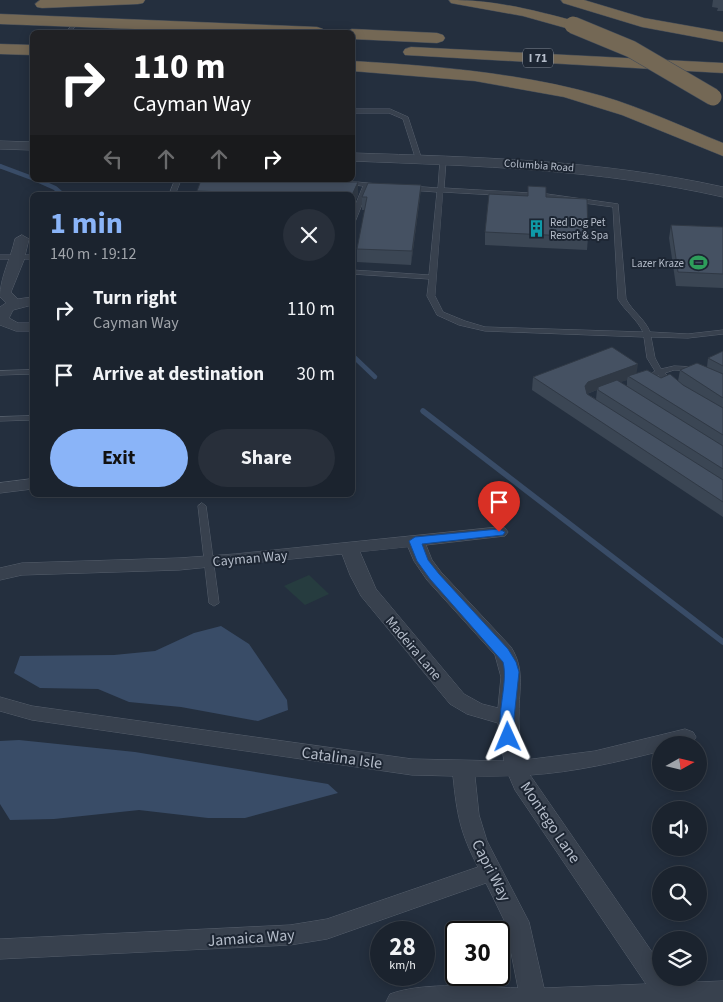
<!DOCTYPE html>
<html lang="en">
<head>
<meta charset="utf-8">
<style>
  body { margin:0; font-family:"Source Sans 3",sans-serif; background:#282f3a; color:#f1f3f6; height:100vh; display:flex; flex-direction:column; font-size:19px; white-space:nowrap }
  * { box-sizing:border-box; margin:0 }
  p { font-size:16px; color:#a0a4aa }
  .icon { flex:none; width:28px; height:28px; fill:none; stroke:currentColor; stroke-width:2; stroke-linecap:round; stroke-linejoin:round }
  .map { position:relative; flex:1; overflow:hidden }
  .details { position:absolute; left:30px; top:192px; width:325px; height:305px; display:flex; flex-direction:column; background:#1b232e; border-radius:8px; box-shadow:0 2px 12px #0003,0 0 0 1px #39404a }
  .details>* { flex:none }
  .top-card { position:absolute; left:30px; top:30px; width:325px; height:152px; border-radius:8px; box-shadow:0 2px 12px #0003,0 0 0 1px #39404a; background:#202124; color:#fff; overflow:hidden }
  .needle { width:32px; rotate:82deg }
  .buttons { position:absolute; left:652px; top:736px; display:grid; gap:10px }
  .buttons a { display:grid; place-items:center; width:55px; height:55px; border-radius:50%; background:#1b232e; box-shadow:0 2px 12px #0003,0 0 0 1px #39404a; font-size:25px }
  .speed { position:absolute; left:370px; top:921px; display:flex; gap:10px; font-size:25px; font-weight:700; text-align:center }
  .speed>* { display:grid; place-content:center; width:65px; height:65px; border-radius:50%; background:#1b232e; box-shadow:0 2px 12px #0003,0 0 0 1px #39404a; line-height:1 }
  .speed small { font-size:12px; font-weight:400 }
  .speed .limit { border:2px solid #111; border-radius:8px; background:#fff; color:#111 }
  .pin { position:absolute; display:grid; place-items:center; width:42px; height:42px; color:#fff; margin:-51px -21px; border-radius:50% 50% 50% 0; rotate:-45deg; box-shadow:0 0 5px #0007 }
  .pin .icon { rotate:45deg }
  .me { position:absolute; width:55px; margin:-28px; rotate:359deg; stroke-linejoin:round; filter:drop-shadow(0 0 4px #0008) }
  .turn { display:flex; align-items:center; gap:18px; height:105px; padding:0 20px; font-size:22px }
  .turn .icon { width:65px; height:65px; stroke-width:2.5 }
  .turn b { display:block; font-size:35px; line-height:42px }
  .lanes { display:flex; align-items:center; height:48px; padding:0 20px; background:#0003; justify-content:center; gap:25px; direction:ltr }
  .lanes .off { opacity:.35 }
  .round { display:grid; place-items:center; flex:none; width:52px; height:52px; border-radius:26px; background:#282f3a }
  .headline { display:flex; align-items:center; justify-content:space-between; height:85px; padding:0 20px }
  h1 { font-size:30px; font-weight:700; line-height:38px; color:#8ab4f8 }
  .primary-button { display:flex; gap:10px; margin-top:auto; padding:10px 20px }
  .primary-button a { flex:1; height:58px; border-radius:30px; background:#8ab4f8; color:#111; font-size:20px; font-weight:700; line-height:58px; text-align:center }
  .primary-button a+a { background:#282f3a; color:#f1f3f6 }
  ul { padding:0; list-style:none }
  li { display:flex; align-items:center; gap:15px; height:65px; padding:0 20px }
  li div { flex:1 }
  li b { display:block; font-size:19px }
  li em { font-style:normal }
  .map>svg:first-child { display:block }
</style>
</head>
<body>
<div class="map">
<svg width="723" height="1002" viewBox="0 0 723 1002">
  <rect width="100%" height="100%" fill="#242f3e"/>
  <path fill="#263c3f" d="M309 575 329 594 305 605 284 586Z"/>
  <g fill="#394c67">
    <path d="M221 626 249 644 287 700 288 710 258 721 181 707 129 702 98 689 40 688 14 673 20 656 114 655 155 651 194 633Z"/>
    <path d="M19 740 135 752 328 784 338 793 245 818H208L139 810 54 819 10 820 0 804V741Z"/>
  </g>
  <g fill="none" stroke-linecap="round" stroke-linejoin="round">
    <path stroke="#394c67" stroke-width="4" d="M0 166 2 167"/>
    <g stroke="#394c67" stroke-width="4.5">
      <path d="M0 166 32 178"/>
      <path d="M37 180 55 188 63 195"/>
      <path d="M352 355 375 377"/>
    </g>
    <path stroke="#394c67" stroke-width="5.5" d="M423 411 723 642"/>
    <defs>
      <g id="service">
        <path d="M76 21 80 22 70 32H66Z"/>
        <path d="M352 109H390L408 117 422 160 421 161 416 160 403 119 389 113H352Z"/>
        <path d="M443 159 446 161 444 188 547 194 618 204 626 299C632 311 645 319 650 332L688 334 723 330V334L688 338 651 337 655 358 661 369 674 366 695 367H698L699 369 698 371 674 370 665 373 677 386 673 388H670L658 375H653L652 373 655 371 647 358 644 337 485 331 459 325 437 315 427 296 429 279 352 274V270L429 275 437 192 409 190 406 188 409 186 438 188 440 161ZM443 192 547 198 613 207 618 299C625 311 637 319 643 332L485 327 465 321 443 312 435 296Z"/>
        <path d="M175 180H181L175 195H169Z"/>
        <path d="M346 181 378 184 381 186 378 188 369 187 355 222 352 224V213L363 186 344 184 343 183Z"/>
        <rect x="0" y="255" width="32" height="4"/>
        <path d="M32 370V374L0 375V371Z"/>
        <path d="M32 416V420L0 421V417Z"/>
        <path d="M202 503 206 506 219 603 214 606 209 603 198 506Z"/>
      </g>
      <g id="minor">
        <path d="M22 235 29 239 24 260 11 292 18 299 32 297V305L13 310 9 318 18 323H32V331H16L0 325V307L6 303 0 297C0 277 11 258 15 239Z"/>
        <path d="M32 479V489L0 493V483Z"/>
        <path d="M499 527 505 528 508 532 505 536 426 545 432 560 441 572 511 647C525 669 519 688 519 713 518 729 521 744 525 760L595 751 685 729 693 732 696 737 693 742 683 745H661V751C618 762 575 772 530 775L661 965V978H668L671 983 723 981V1002H386L390 994C426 981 480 987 518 988L505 922 486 883 327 939 290 945 0 959V939L290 925 327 919 478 867C460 832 457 815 453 776L412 775 32 720 0 711V697L32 706 412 759 504 761 498 723 467 714 450 704 361 596 350 575 342 554 179 570 22 575 0 580V568L22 563 179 558 235 554ZM408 547 414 561 427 580 495 655 501 677 498 708 482 704 464 694 376 589 360 552ZM509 776 515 790 646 984 544 988 529 922 487 841 479 815 475 777Z"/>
      </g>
      <g id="tertiary">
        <path d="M0 141 32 142V150L0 149Z"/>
        <path d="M352 153C477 157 601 160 723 187V197C600 169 478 166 352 161Z"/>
      </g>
      <g id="motorway">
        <path d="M40 0H145L143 3 138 4 42 8 37 7 35 4Z"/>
        <path d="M449 0C496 0 533 10 578 22L581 25 578 28 573 30 523 16 456 4 451 3Z"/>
        <path d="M561 0H584L644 18 723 32V42L642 27 563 3Z"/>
        <path d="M0 14 317 27 323 29 325 32H215L0 24Z"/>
        <path d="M352 29 437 33 443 35 445 38 443 41 437 43 352 39V32H345Z"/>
        <path d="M0 44 32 45V55L0 54Z"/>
        <path d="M411 47 723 63V73L405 55 403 52 405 49Z"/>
        <path d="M352 61C437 66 521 73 602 96 643 108 683 127 723 143V156L622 115 564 97 475 81 352 71Z"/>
      </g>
    </defs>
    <use href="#service" stroke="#565f6c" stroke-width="1"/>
    <use href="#minor" stroke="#565f6c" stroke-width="1"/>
    <use href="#tertiary" stroke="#565f6c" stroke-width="1"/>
    <use href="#motorway" stroke="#434c59" stroke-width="1"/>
    <use href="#service" fill="#38414e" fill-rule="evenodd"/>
    <use href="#minor" fill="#38414e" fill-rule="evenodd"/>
    <use href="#tertiary" fill="#38414e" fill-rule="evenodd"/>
    <use href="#motorway" fill="#746855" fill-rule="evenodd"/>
    <defs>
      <path id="motorway-bridge" d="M573 25 631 49 713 97"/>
    </defs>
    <use href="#motorway-bridge" stroke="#434c59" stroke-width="18" stroke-linecap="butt"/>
    <use href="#motorway-bridge" stroke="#746855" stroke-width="17"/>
  </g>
  <g fill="#3b4654" fill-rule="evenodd">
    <path d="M713 0H723V11H717L718 8 712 7Z"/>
    <path d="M421 185 420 197 411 265 357 262V249L365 210H362V197Z"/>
    <path d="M197 191 358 195 352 207V195H197Z"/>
    <path d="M546 197 588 237 587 250 485 245V232Z"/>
    <path d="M671 225 723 227V288L676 286 669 238Z"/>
    <path d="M723 351V517L532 390 533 377 636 373 661 378 678 381 680 370 707 367 708 358ZM627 380V386L620 382ZM597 390 596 399 587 394Z"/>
  </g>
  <g fill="#303945">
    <path d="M358 182V195L352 207V195Z"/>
    <path d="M421 185 420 197 411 265 412 251Z"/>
    <path d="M638 364 636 377 628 376 627 380 598 390V387L597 390 586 394 585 386 588 382Z"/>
  </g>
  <g fill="#455162" stroke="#303945">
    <path d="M201 180H348V182H358L352 195H311L197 191Z"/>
    <path d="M368 183 421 185 412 251 357 249 367 197H362Z"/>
    <path d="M528 186 546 187V197L587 199 588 237 485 232 489 194 528 196Z"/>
    <path d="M671 225 723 227V274L678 272Z"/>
    <path d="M612 347 638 364 588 382 585 386 587 394 723 480V502L533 377Z"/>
    <path d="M723 351V366L708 358Z"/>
    <path d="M697 363 723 374V398L680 370Z"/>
    <path d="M647 370 661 378 670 374 683 385 723 408V435L628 376Z"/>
    <path d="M617 380 723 446V469L598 390V387Z"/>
  </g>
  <path fill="#1a73e8" stroke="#114b97" d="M499 529 505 532 503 535 422 544 428 560 439 574 508 649 516 662 519 672 514 718 515 737 513 740H504C493 723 509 684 503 662L430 579 417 561 409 541 415 537Z"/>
  <defs>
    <symbol id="building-bare" viewBox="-9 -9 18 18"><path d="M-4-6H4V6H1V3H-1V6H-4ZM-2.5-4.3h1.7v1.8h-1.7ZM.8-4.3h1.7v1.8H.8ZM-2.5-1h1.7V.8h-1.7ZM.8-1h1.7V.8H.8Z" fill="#0f9aa8" stroke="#1d2633" stroke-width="2.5" paint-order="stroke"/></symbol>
    <symbol id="stadium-bare" viewBox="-9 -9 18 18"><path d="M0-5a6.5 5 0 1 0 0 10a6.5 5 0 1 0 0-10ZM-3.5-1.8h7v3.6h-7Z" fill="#2e9e5b" stroke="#1d2633" stroke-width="2.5" paint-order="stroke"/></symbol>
  </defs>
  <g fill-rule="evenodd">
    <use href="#building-bare" x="524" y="216" width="25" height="25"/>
    <use href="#stadium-bare" x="686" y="250" width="25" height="25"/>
  </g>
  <g text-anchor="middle" stroke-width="4" stroke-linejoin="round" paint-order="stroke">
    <g font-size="11" fill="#b4bcc9" stroke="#1d2633">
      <text transform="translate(539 165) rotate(4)" y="4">Columbia Road</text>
    </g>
    <g font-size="11" fill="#b4bcc9" stroke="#1d2633" text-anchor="start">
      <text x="550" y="226">Red Dog Pet<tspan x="550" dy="13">Resort &amp; Spa</tspan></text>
      <text x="684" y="267" text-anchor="end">Lazer Kraze</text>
    </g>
    <rect fill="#1d2633" stroke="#878f9c" stroke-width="1" x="523" y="48.5" width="30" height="19" rx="4"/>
    <g font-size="12" font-weight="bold" fill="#b4bcc9">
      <text x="538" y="62">I 71</text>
    </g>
    <g font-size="14" fill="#b4bcc9" stroke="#1d2633">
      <text transform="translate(250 558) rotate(-5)" y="5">Cayman Way</text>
      <text transform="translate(414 648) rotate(50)" y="5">Madeira Lane</text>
    </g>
    <g font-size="16" fill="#b4bcc9" stroke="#1d2633">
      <text transform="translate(342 757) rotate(8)" y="6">Catalina Isle</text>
      <text transform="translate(551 822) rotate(56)" y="6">Montego Lane</text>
      <text transform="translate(492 870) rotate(63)" y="6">Capri Way</text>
      <text transform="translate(251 937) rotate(-4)" y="6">Jamaica Way</text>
    </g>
  </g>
</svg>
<div class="buttons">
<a><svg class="needle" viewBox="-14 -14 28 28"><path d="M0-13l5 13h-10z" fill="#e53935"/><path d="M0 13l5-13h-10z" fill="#a0a4aa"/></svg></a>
<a><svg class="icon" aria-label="sound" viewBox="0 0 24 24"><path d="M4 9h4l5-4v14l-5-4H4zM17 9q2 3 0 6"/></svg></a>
<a><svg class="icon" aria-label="search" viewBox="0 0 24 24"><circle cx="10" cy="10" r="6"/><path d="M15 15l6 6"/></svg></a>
<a><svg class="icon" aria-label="layers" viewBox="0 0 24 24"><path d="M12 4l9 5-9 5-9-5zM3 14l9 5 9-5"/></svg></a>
</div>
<div class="speed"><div>28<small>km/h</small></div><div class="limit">30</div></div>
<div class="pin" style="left:499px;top:532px;background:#d93025"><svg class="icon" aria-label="arrive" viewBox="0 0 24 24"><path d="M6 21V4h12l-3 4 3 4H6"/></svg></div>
<svg class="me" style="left:508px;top:737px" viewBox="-20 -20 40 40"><path d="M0-17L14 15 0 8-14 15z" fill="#1a73e8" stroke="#fff" stroke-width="4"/></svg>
<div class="top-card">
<div class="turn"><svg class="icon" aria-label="right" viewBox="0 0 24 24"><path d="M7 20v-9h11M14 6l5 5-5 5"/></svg><div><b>110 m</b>Cayman Way</div></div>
<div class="lanes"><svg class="icon off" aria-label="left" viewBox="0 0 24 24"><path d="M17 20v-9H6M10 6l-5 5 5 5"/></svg><svg class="icon off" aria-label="ahead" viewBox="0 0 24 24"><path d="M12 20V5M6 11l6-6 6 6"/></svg><svg class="icon off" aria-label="ahead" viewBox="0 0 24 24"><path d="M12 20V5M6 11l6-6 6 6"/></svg><svg class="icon" aria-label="right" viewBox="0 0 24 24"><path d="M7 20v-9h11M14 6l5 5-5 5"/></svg></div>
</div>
<section class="details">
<div class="headline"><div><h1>1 min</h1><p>140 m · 19:12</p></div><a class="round"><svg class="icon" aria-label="close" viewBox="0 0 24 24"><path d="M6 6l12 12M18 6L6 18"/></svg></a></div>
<ul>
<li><svg class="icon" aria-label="right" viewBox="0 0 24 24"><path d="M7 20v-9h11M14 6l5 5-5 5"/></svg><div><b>Turn right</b><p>Cayman Way</p></div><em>110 m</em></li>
<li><svg class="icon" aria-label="arrive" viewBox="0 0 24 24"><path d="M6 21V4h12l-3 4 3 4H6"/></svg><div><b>Arrive at destination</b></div><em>30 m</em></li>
</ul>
<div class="primary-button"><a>Exit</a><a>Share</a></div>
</section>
</div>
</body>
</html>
